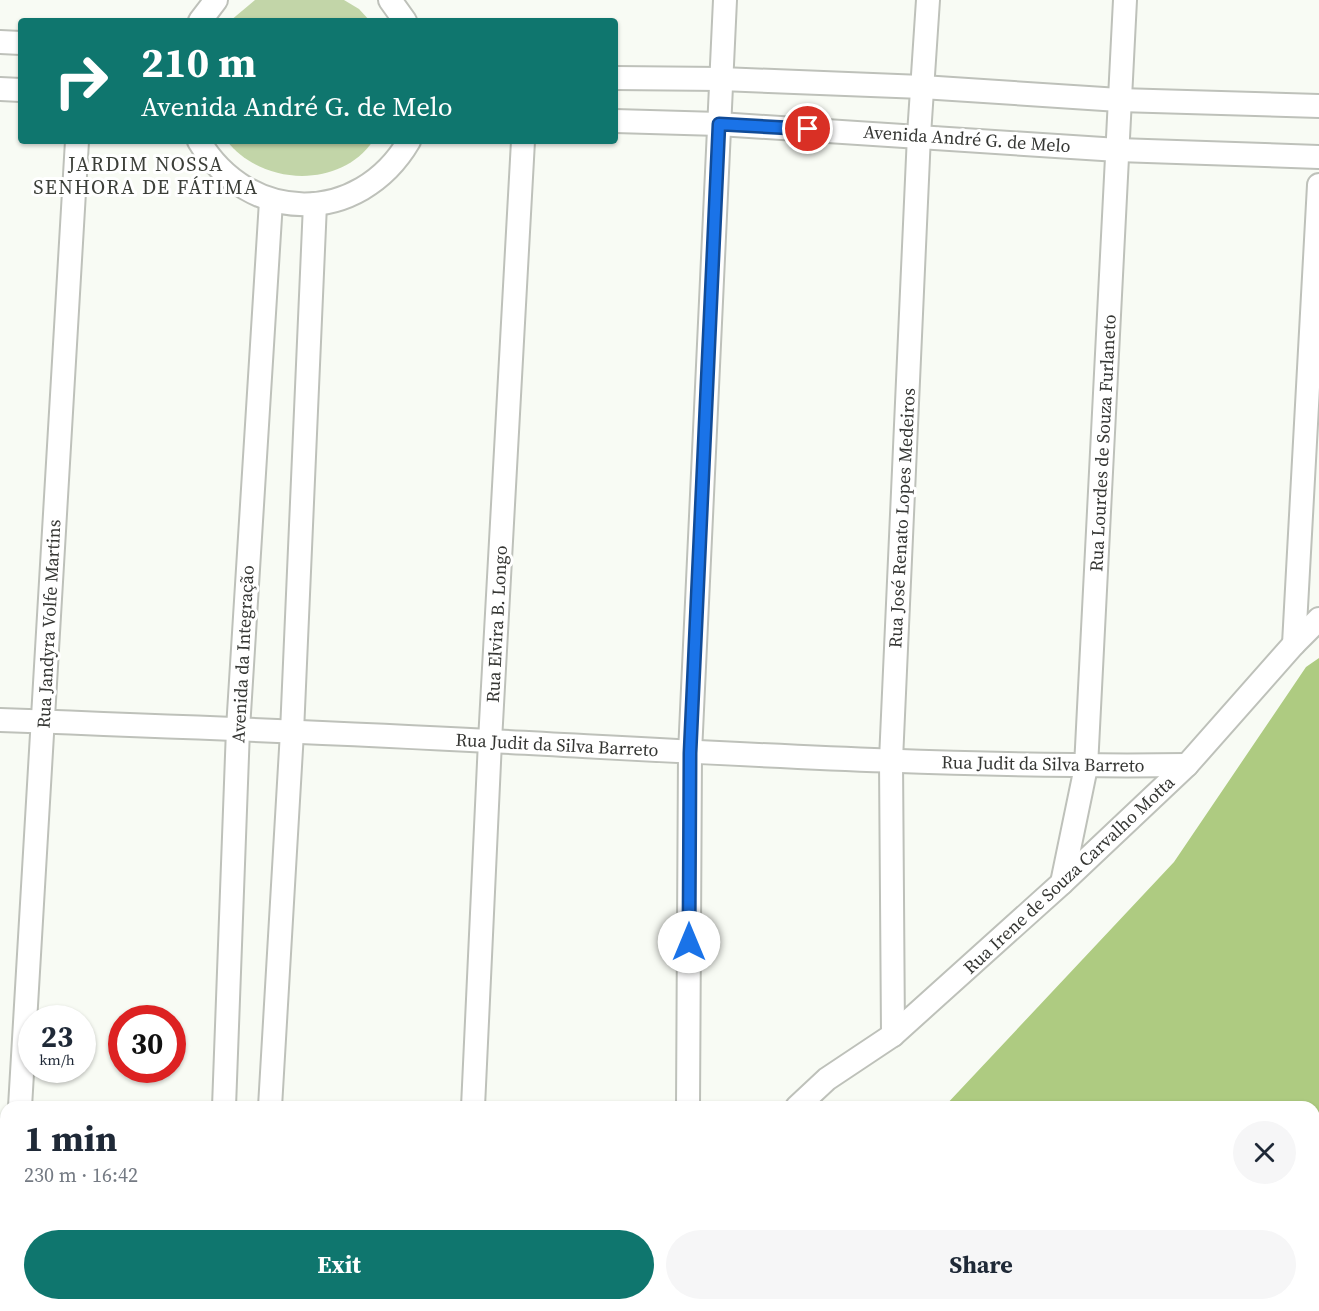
<!DOCTYPE html>
<html lang="en">
<head>
<meta charset="utf-8">
<style>
  body { margin:0; font-family:"Source Serif 4",serif; background:#f6f6f7; color:#1f2937; height:100vh; display:flex; flex-direction:column; font-size:22px; white-space:nowrap }
  * { box-sizing:border-box; margin:0 }
  p { font-size:20px; color:#747a83 }
  .icon { flex:none; width:33px; height:33px; fill:none; stroke:currentColor; stroke-width:2; stroke-linecap:round; stroke-linejoin:round }
  .map { position:relative; flex:1; overflow:hidden }
  .panel { position:absolute; left:0px; top:1101px; width:1320px; height:210px; display:flex; flex-direction:column; background:#fff; border-radius:18px 18px 0 0; box-shadow:0 2px 4px #0004 }
  .panel>* { flex:none }
  .guide { position:absolute; left:18px; top:18px; width:600px; height:126px; border-radius:6px; box-shadow:0 2px 4px #0004; background:#0f766e; color:#fff; overflow:hidden }
  .speed { position:absolute; left:18px; top:1005px; display:flex; gap:12px; font-size:30px; font-weight:700; text-align:center }
  .speed>* { display:grid; place-content:center; width:78px; height:78px; border-radius:50%; background:#fff; box-shadow:0 2px 4px #0004; line-height:1 }
  .speed small { font-size:15px; font-weight:400 }
  .speed .limit { border:9px solid #d22; background:#fff; color:#111 }
  .pin { position:absolute; display:grid; place-items:center; width:51px; height:51px; color:#fff; margin:-26px; border:3px solid #fff; border-radius:50%; box-shadow:0 2px 6px #0007 }
  .me { position:absolute; width:66px; margin:-33px; rotate:0deg; stroke-linejoin:round; filter:drop-shadow(0 0 4px #0008) }
  .turn { display:flex; align-items:center; gap:21px; height:126px; padding:0 24px; font-size:27px }
  .turn .icon { width:78px; height:78px; stroke-width:2.5 }
  .turn b { display:block; font-size:42px; line-height:51px }
  .round { display:grid; place-items:center; flex:none; width:63px; height:63px; border-radius:32px; background:#f6f6f7 }
  .headline { display:flex; align-items:center; justify-content:space-between; height:102px; padding:0 24px }
  h1 { font-size:36px; font-weight:700; line-height:45px }
  .cta { display:flex; gap:12px; margin-top:auto; padding:12px 24px }
  .cta a { flex:1; height:69px; border-radius:36px; background:#0f766e; color:#fff; font-size:24px; font-weight:700; line-height:69px; text-align:center }
  .cta a+a { background:#f6f6f7; color:#1f2937 }
  .map>svg:first-child { display:block }
</style>
</head>
<body>
<div class="map">
<svg width="1319" height="1311" viewBox="0 0 1319 1311">
  <rect width="100%" height="100%" fill="#f8fbf4"/>
  <g fill="#c2d5a8">
    <path d="M255 0H344L359 9 370 21H230Z"/>
    <path d="M227 141H373C340 189 262 186 227 141Z"/>
  </g>
  <path fill="#aecb81" d="M1319 658V1311H759L764 1305H1314V1107H944L1174 862 1306 667Z"/>
  <g fill="none" stroke-linecap="round" stroke-linejoin="round">
    <defs>
      <g id="minor">
        <path d="M390 0 405 21"/>
        <path d="M200 21 216 0"/>
        <path d="M0 42 21 43"/>
        <path d="M615 78 721 79 922 87 1119 100 1319 106"/>
        <path d="M0 89 21 90"/>
        <path d="M615 121 719 124 1118 150 1319 157"/>
        <path d="M199 141C249 225 359 226 409 141"/>
        <path d="M1294 644 1319 185"/>
        <path d="M0 720C163 726 326 732 489 741 721 753 954 768 1187 765"/>
        <path d="M1062 883 1086 767 1125 0"/>
        <path d="M893 1035 891 760 919 135 928 0"/>
        <path d="M20 1107 77 141"/>
        <path d="M224 1107 238 729 271 201"/>
        <path d="M270 1107 292 732 315 204"/>
        <path d="M473 1107 490 741 523 141"/>
        <path d="M688 1107 690 753 725 0"/>
        <path d="M797 1107 827 1079 893 1035 1062 883 1187 765 1294 644 1319 619"/>
        <path d="M10 1311V1305"/>
        <path d="M217 1311V1305"/>
        <path d="M258 1311 259 1305"/>
        <path d="M464 1311V1305"/>
        <path d="M677 1311 680 1305"/>
      </g>
    </defs>
    <use href="#minor" stroke="#bec1ba" stroke-width="26"/>
    <use href="#minor" stroke="#fff" stroke-width="22"/>
  </g>
  <g fill="none" stroke-linecap="round" stroke-linejoin="round">
    <defs>
      <path id="route" d="M689 942 690 753 719 124 808 129"/>
    </defs>
    <use href="#route" stroke="#114b97" stroke-width="15"/>
    <use href="#route" stroke="#1a73e8" stroke-width="10"/>
  </g>
  <g text-anchor="middle" stroke-width="6" stroke-linejoin="round" paint-order="stroke">
    <g font-size="18" fill="#353633" stroke="#fff">
      <text transform="translate(967 139) rotate(4)" y="6">Avenida André G. de Melo</text>
      <text transform="translate(1103 443) rotate(-87)" y="6">Rua Lourdes de Souza Furlaneto</text>
      <text transform="translate(902 518) rotate(-87)" y="6">Rua José Renato Lopes Medeiros</text>
      <text transform="translate(49 624) rotate(-87)" y="6">Rua Jandyra Volfe Martins</text>
      <text transform="translate(497 624) rotate(-87)" y="6">Rua Elvira B. Longo</text>
      <text transform="translate(243 654) rotate(-87)" y="6">Avenida da Integração</text>
      <text transform="translate(557 745) rotate(3)" y="6">Rua Judit da Silva Barreto</text>
      <text transform="translate(1043 764) rotate(1)" y="6">Rua Judit da Silva Barreto</text>
      <text transform="translate(1069 875) rotate(-43)" y="6">Rua Irene de Souza Carvalho Motta</text>
    </g>
    <g font-size="20" letter-spacing="1.5" fill="#3c3f39" stroke="#fff">
      <text x="146" y="171">JARDIM NOSSA<tspan x="146" dy="23">SENHORA DE FÁTIMA</tspan></text>
    </g>
  </g>
</svg>
<div class="speed"><div>23<small>km/h</small></div><div class="limit">30</div></div>
<div class="pin" style="left:808px;top:129px;background:#d93025"><svg class="icon" aria-label="arrive" viewBox="0 0 24 24"><path d="M6 21V4h12l-3 4 3 4H6"/></svg></div>
<svg class="me" style="left:689px;top:942px" viewBox="-20 -20 40 40"><circle r="19" fill="#fff"/><path d="M0-13L10 11 0 6-10 11z" fill="#1a73e8"/></svg>
<div class="guide">
<div class="turn"><svg class="icon" aria-label="right" viewBox="0 0 24 24"><path d="M7 20v-9h11M14 6l5 5-5 5"/></svg><div><b>210 m</b>Avenida André G. de Melo</div></div>
</div>
<section class="panel">
<div class="headline"><div><h1>1 min</h1><p>230 m · 16:42</p></div><a class="round"><svg class="icon" aria-label="close" viewBox="0 0 24 24"><path d="M6 6l12 12M18 6L6 18"/></svg></a></div>
<div class="cta"><a>Exit</a><a>Share</a></div>
</section>
</div>
</body>
</html>
